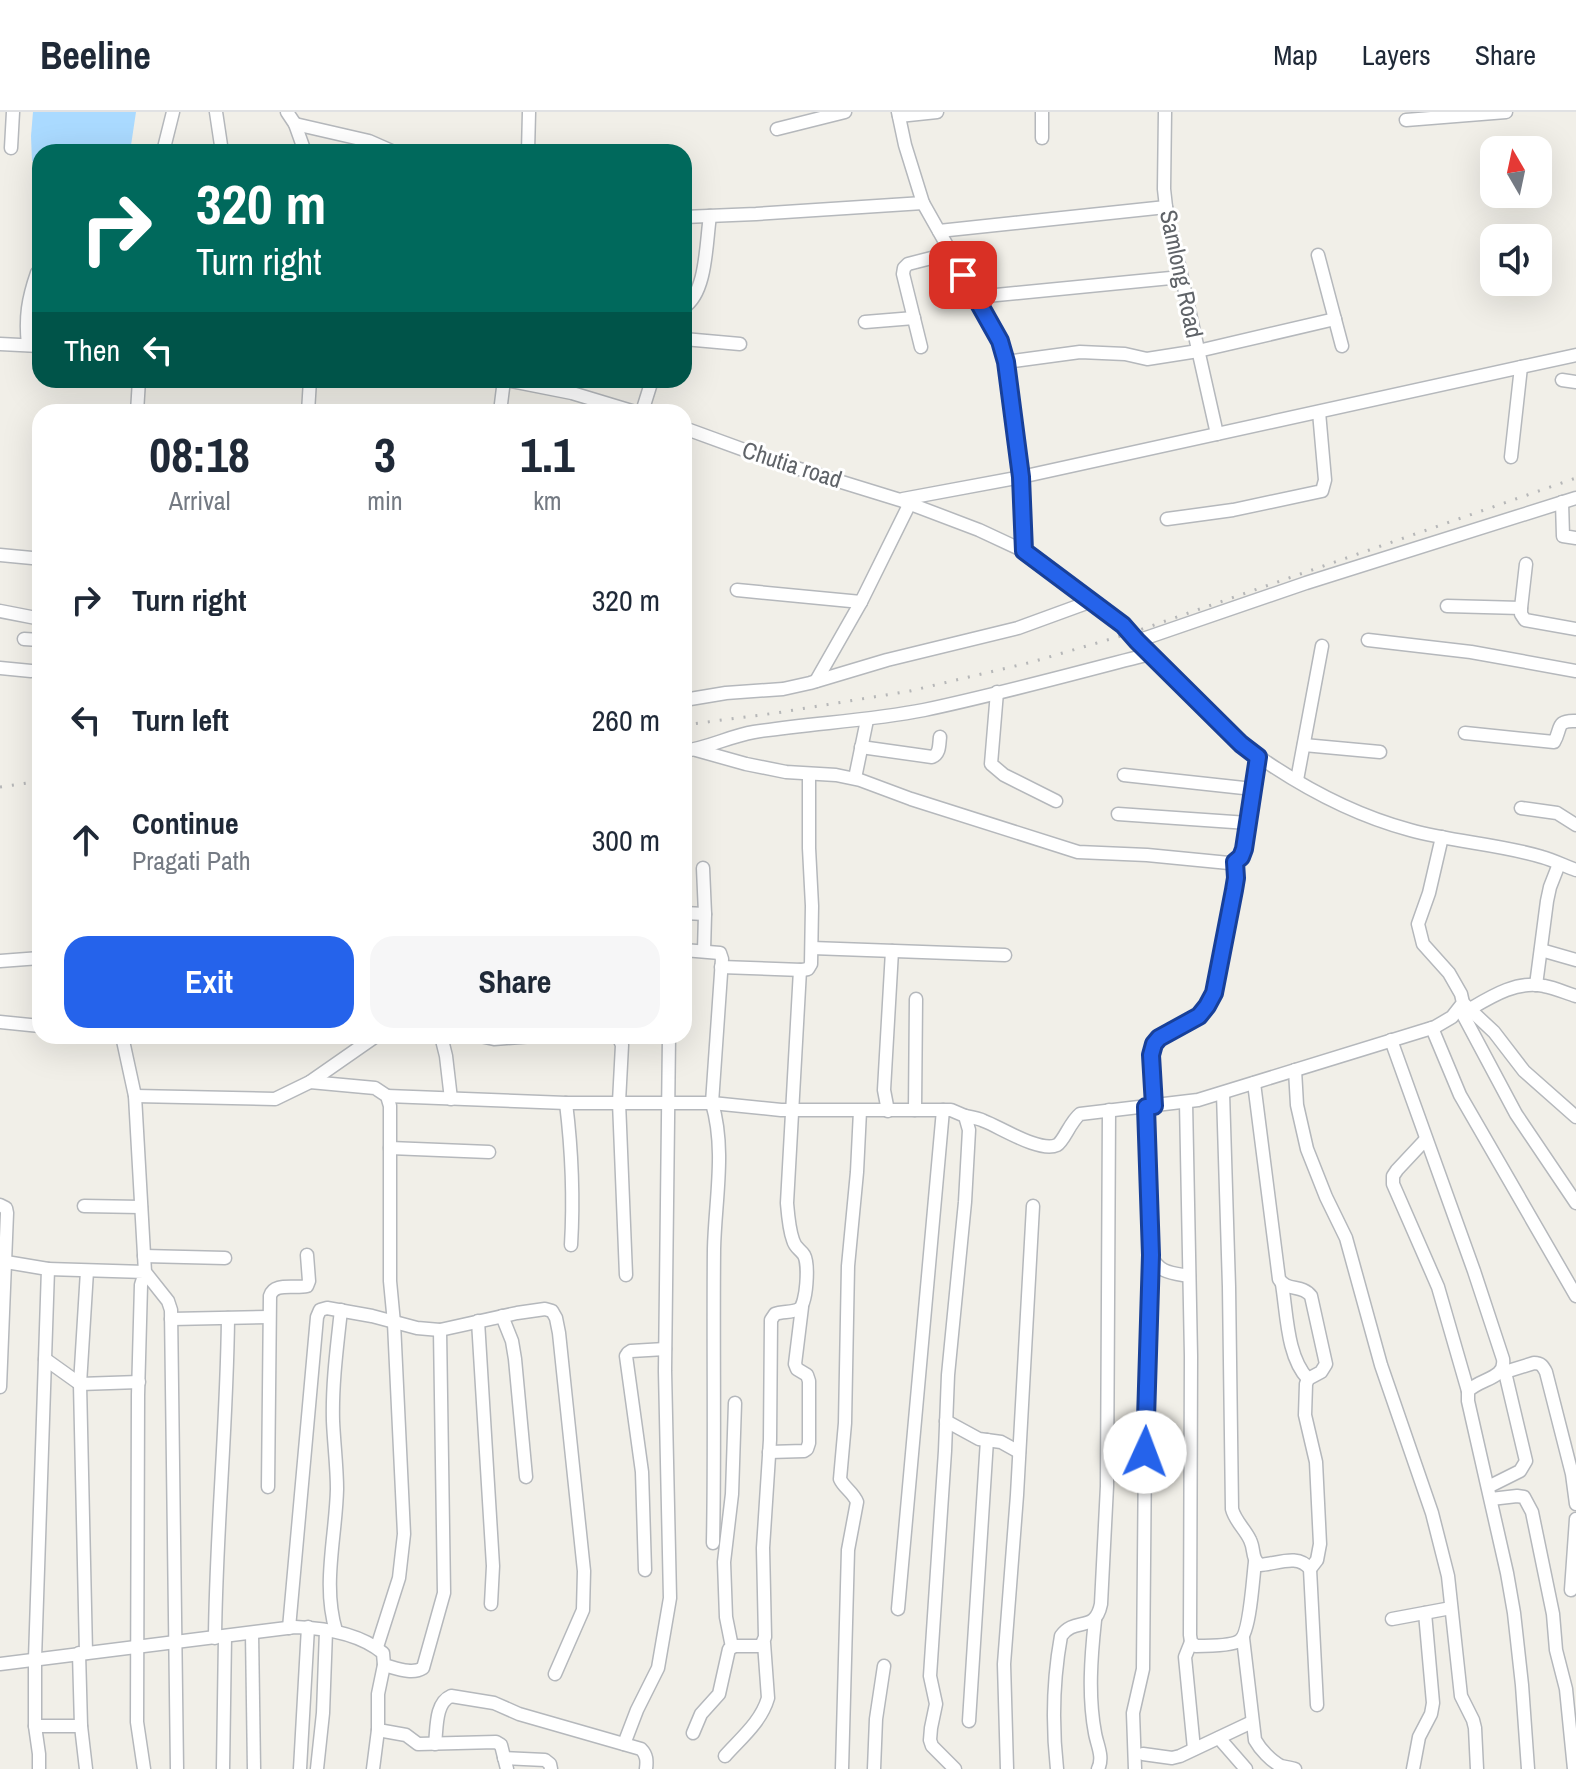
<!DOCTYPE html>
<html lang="en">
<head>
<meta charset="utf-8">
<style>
  body { margin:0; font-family:"Archivo Narrow",sans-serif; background:#f6f6f7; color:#1f2937; height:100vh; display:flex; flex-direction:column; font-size:30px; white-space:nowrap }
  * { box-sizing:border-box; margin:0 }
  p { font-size:26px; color:#747a83 }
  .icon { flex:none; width:44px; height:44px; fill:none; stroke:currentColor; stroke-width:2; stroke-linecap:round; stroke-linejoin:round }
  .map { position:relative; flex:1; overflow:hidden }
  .sheet { position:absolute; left:32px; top:292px; width:660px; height:640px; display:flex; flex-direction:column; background:#fff; border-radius:24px; box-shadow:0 8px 32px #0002 }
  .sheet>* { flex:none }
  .hud { position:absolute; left:32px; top:32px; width:660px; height:244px; border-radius:24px; box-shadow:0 8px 32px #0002; background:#00695c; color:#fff; overflow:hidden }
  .needle { width:52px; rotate:351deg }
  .tools { position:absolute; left:1480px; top:24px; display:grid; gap:16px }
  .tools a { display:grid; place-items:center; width:72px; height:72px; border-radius:16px; background:#fff; box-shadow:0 8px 32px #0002; font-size:40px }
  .pin { position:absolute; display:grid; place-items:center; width:68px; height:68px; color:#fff; margin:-34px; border-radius:16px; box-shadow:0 4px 12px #0006 }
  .me { position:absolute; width:88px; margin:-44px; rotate:2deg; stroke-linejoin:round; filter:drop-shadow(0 0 6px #0008) }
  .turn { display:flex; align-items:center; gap:28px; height:168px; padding:0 32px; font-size:36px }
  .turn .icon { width:104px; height:104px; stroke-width:2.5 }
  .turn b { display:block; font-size:56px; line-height:68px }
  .then { display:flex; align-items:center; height:76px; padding:0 32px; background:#0003; gap:16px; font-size:30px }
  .eta { display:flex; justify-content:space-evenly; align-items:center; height:136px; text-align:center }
  .eta b { font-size:48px; font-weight:700; line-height:56px }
  .primary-button { display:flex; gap:16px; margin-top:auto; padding:16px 32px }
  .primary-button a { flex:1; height:92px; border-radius:24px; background:#2563eb; color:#fff; font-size:32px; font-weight:700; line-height:92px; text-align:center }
  .primary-button a+a { background:#f6f6f7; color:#1f2937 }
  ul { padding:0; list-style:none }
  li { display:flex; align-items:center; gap:24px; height:120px; padding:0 32px }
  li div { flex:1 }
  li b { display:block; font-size:30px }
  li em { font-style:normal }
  header { display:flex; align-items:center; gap:48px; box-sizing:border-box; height:112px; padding:0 40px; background:#fff; border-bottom:2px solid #e0e1e3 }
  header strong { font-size:38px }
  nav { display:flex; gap:44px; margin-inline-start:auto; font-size:28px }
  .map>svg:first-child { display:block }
</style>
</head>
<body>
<header>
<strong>Beeline</strong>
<nav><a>Map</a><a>Layers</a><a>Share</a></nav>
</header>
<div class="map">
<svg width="1576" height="1657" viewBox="0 0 1576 1657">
  <rect width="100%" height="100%" fill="#f1efe8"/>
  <path fill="#aadaff" d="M33 0H136L130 40H40V53L32 49 31 24Z"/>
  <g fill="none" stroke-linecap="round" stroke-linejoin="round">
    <defs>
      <g id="minor">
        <path d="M216 0 222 40"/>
        <path d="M287 0 295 12 305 40"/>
        <path d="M898 0 905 33 923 91 989 208 1000 229 1006 250 1021 365 1024 439"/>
        <path d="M1165 0 1164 77 1166 95 1217 322"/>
        <path d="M899 4 937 0"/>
        <path d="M1406 8 1506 0"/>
        <path d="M295 12 369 29 394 40"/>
        <path d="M777 17 845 0"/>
        <path d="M1042 26V0"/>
        <path d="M11 36 13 0"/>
        <path d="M163 40 173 0"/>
        <path d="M528 40 529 0"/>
        <path d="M684 105 756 102 923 91"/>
        <path d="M939 119 1166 95"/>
        <path d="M1318 143 1342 234"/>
        <path d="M976 185 1181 165"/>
        <path d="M684 195C707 181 706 129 710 104"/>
        <path d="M865 210 914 206"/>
        <path d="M684 227 740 232"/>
        <path d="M0 232 40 234"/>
        <path d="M28 233C25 205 28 187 37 161L40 158"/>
        <path d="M921 235 903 162 904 156 908 152 951 141"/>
        <path d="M1006 250 1080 240 1125 242 1147 247 1198 239 1335 207"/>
        <path d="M506 268 572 281 635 300"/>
        <path d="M1562 268 1576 270"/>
        <path d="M137 300 139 268"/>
        <path d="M308 300 310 268"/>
        <path d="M500 300 504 268"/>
        <path d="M642 300 652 268"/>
        <path d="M684 316 780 351 900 388 979 418 1024 439 1123 513 1137 529 1241 632C1291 669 1350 702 1410 718 1453 730 1499 732 1542 745 1553 748 1565 754 1576 758"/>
        <path d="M1511 345 1521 255"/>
        <path d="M903 387 1021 365 1576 243"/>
        <path d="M1562 390 1563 424 1576 426"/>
        <path d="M1167 407 1233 398 1322 379 1325 368 1319 300"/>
        <path d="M0 443 32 446"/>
        <path d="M1526 452 1521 496V502L1525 508 1576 517"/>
        <path d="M737 478 861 490"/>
        <path d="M1447 494 1521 496"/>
        <path d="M0 499 36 506"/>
        <path d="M24 527 40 528"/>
        <path d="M1368 528 1471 540 1576 559"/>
        <path d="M1137 529 1306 471 1576 386"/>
        <path d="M0 556 31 559"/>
        <path d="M816 569 861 490 910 391"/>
        <path d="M997 580 991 652 1004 663 1056 689"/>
        <path d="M684 588 726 581 783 577 810 571 887 548 1018 516 1092 489"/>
        <path d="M1465 621 1554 630C1562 617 1555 608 1576 609"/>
        <path d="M1304 633 1380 640"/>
        <path d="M861 635 932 645C940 642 939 633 940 625"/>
        <path d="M696 638 746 652 786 660 836 663 860 668 911 687 1078 740 1147 743 1229 751C1237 749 1241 745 1244 737L1258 645"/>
        <path d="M684 639C708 636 730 624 754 620 811 611 868 609 924 598 1000 582 1075 561 1150 542"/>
        <path d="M1124 663 1253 677"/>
        <path d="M855 666 867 608"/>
        <path d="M1297 668 1322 534"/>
        <path d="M1521 696 1557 701 1576 713"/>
        <path d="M1118 702 1248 711"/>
        <path d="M703 756 705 802 704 839"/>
        <path d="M684 801 705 802"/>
        <path d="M812 836 1005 843"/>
        <path d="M684 838 720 841 722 847 712 991C726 1038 715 1089 714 1137 713 1235 715 1333 713 1431"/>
        <path d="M1541 838 1576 848"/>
        <path d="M0 849 40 846"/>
        <path d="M721 855 802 858 808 857 811 852 812 794 809 736V662"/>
        <path d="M1536 873 1547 789 1550 775 1559 752"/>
        <path d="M1463 891 1494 920 1524 959 1576 1005"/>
        <path d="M1460 897 1516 1002 1576 1091"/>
        <path d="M1470 897C1492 884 1518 868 1544 874 1555 876 1566 881 1576 884"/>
        <path d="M0 910 40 914"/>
        <path d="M1432 916 1460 983 1576 1184"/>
        <path d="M122 924 135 984 145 1160 168 1189 171 1198 177 1657"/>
        <path d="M441 924 446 944 451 987"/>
        <path d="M480 924 494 927 533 924"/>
        <path d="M618 924 622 933 619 990 626 1163"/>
        <path d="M1391 928 1474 1159 1503 1247C1506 1267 1481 1266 1468 1279V1289L1507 1461 1514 1501 1522 1573 1528 1657"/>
        <path d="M1295 958 1297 993 1307 1037 1326 1085 1346 1126 1381 1253 1432 1401 1448 1464 1461 1584 1473 1608 1475 1616 1477 1657"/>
        <path d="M310 970 375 976 387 984 390 994V1169L394 1211 404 1422 399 1466 377 1535"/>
        <path d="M1254 971 1279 1167C1287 1180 1302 1172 1311 1184L1326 1252 1321 1260 1308 1267 1306 1272 1305 1303 1316 1350 1320 1432 1317 1448 1310 1457"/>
        <path d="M1223 981 1229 1175 1232 1397C1235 1409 1245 1417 1250 1428 1255 1438 1251 1446 1260 1453 1277 1452 1298 1441 1310 1457L1317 1593"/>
        <path d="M135 984 275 987 310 970 376 924"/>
        <path d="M387 984 566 991H712L781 998H951L965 1004 969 1018 965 1090 948 1263 945 1339 930 1564 936 1592 931 1616 930 1628 932 1634 955 1657"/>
        <path d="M1186 990 1191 1244 1190 1523 1191 1530 1196 1534C1205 1534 1231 1534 1239 1529 1250 1523 1253 1465 1255 1450"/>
        <path d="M566 991C572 1040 574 1083 571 1133"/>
        <path d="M1154 994C1154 981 1148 947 1152 936 1158 921 1183 916 1195 907 1204 901 1209 891 1214 881L1236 766 1235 750"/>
        <path d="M1146 995 1151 1143C1158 1161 1172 1161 1189 1164"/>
        <path d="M915 998 916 887"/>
        <path d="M888 999 884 978 892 839"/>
        <path d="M965 1004C971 1005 978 1006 984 1009 1000 1015 1040 1041 1057 1033 1064 1029 1070 1010 1080 1002L1198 988 1435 915 1452 905 1463 891 1461 882 1449 861 1423 832 1418 812 1429 781 1442 725"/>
        <path d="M1426 1027 1397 1058 1393 1064V1072L1438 1175 1468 1279"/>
        <path d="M390 1036 489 1040"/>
        <path d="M0 1093 6 1096 7 1101 0 1275"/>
        <path d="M84 1094 141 1095"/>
        <path d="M144 1144 225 1146"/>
        <path d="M6 1150 48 1157 35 1547V1614L39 1642V1657"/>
        <path d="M48 1157 145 1160 141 1173 138 1283 137 1610 144 1657"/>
        <path d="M1282 1172C1287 1203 1287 1245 1308 1267"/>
        <path d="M502 1204 512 1229 515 1247 526 1365"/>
        <path d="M171 1207 269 1205"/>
        <path d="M478 1209 493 1454 491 1492"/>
        <path d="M45 1247 80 1272 139 1270"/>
        <path d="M1505 1260 1534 1251C1541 1251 1543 1254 1546 1260L1572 1362 1576 1392"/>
        <path d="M946 1309 979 1327 1001 1330 1019 1340"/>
        <path d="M769 1340 804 1339 807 1337 809 1331V1269L807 1263 797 1257 795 1252 802 1195"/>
        <path d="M268 1375 270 1184C274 1170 294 1177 307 1174L309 1169 307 1143"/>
        <path d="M1488 1375 1520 1359 1526 1349 1504 1256"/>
        <path d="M1491 1387 1517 1384 1524 1385 1532 1400 1553 1502 1556 1538 1566 1577 1574 1657"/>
        <path d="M645 1458 642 1360 626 1244 628 1241 631 1239 665 1237"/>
        <path d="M1571 1478 1576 1407"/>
        <path d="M898 1497 943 998"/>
        <path d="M1392 1507 1451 1496"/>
        <path d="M1095 1508C1091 1545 1088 1584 1095 1621 1097 1633 1104 1645 1098 1657"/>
        <path d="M289 1516 317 1205 320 1198 327 1196 372 1204 417 1216 440 1218 517 1201 545 1197 552 1199 556 1206 559 1221 584 1459 583 1498 555 1562"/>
        <path d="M336 1519C322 1473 336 1424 337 1377 337 1355 334 1332 333 1309 332 1272 337 1235 341 1198"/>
        <path d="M252 1521 254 1657"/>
        <path d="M215 1526C216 1419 227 1313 228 1206"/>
        <path d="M1243 1526 1255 1628C1260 1637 1271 1649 1281 1654 1286 1655 1291 1656 1295 1657"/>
        <path d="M1191 1530 1185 1545 1194 1637"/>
        <path d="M732 1535 726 1505 724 1450 732 1382 735 1291"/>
        <path d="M79 1541 81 1614 86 1657"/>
        <path d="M86 1541 80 1272 87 1159"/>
        <path d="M0 1552 295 1515C324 1516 359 1521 383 1541L384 1553C396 1556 412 1563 423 1556L444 1481 440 1218"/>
        <path d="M969 1609 987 1328"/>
        <path d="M35 1614H81"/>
        <path d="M378 1618 406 1623 418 1632 496 1630 501 1633 507 1657"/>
        <path d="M693 1621 701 1602 719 1582 729 1537 735 1534H761L765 1525 763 1436 770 1328 771 1208 775 1202C782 1199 792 1201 799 1197 807 1192 809 1152 804 1143 800 1137 795 1136 793 1128 789 1117 788 1103 787 1091L800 858"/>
        <path d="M1219 1626 1246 1657"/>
        <path d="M435 1632C437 1616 435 1591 451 1584L494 1591 519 1602 641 1637C647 1643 647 1649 646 1657"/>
        <path d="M624 1632 637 1598 658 1556 670 1486 665 1259 669 924"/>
        <path d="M1143 1642 1172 1646 1180 1644 1252 1610"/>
        <path d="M725 1644C741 1626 761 1610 768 1586L764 1531"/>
        <path d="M504 1646 545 1648 550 1652 551 1657"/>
        <path d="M223 1657 225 1525"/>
        <path d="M300 1657 308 1515"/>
        <path d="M317 1657 323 1601 326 1519"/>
        <path d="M373 1657 378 1618V1582L384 1553"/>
        <path d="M842 1657 848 1438 857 1390C853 1380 844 1376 840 1367L845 1311 848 1154 857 1060 860 999"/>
        <path d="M874 1657 876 1607 884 1554"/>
        <path d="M1007 1657 1004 1552 1017 1383 1033 1094"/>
        <path d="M1057 1657C1052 1612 1053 1568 1061 1524 1075 1504 1095 1522 1101 1492L1107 1374 1109 998"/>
        <path d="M1135 1657 1133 1601 1143 1557 1145 1340 1151 1143"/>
        <path d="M1413 1657 1419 1625 1431 1602 1433 1591 1425 1501"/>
      </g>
    </defs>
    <use href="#minor" stroke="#b5b8bc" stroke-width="15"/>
    <use href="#minor" stroke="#fff" stroke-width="12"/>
    <g stroke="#b6b7b8" stroke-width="3" stroke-dasharray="2 10" stroke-linecap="butt">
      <path d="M684 613 776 601 910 579 1032 550 1131 521 1576 366"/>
      <path d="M0 675 40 669"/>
    </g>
  </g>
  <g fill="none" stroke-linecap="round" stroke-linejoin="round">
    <defs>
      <path id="route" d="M963 163 1000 229 1006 250 1021 365 1024 439 1123 513 1137 529 1241 632 1258 645 1244 737 1241 745 1235 750 1236 766 1234 778 1214 881 1207 894 1199 904 1159 926 1154 932 1151 943 1154 994 1146 995 1151 1143 1145 1340"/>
    </defs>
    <use href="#route" stroke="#184099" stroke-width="20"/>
    <use href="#route" stroke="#2563eb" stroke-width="14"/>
  </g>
  <g text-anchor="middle" stroke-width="6" stroke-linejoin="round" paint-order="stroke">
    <g font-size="24" fill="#5f6368" stroke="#fff">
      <text transform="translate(1181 162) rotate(78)" y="8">Samlong Road</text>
      <text transform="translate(792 353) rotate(18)" y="8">Chutia road</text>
    </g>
  </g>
</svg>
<div class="tools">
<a><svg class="needle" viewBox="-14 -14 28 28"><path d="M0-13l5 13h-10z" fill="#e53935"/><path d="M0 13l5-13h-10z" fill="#747a83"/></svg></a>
<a><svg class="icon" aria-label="sound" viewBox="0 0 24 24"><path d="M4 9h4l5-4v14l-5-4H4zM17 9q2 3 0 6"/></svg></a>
</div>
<div class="pin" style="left:963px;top:163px;background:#d93025"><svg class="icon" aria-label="arrive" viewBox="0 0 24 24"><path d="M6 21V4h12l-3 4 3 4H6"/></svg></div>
<svg class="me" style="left:1145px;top:1340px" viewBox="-20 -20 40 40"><circle r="19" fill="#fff"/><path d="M0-13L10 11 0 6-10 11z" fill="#2563eb"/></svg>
<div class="hud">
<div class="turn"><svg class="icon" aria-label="right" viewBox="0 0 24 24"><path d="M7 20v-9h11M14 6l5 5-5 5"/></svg><div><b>320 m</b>Turn right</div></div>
<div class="then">Then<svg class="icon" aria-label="left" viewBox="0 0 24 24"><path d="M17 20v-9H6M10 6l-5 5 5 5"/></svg></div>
</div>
<section class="sheet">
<div class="eta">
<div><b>08:18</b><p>Arrival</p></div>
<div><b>3</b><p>min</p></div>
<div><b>1.1</b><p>km</p></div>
</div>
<ul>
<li><svg class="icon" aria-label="right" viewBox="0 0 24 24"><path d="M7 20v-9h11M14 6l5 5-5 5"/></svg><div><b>Turn right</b></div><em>320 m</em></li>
<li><svg class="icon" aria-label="left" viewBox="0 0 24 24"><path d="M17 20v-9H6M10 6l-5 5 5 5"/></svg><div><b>Turn left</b></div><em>260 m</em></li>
<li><svg class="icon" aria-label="ahead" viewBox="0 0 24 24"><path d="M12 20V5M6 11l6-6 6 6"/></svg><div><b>Continue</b><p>Pragati Path</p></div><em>300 m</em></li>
</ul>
<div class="primary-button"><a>Exit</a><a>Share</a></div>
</section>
</div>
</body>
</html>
